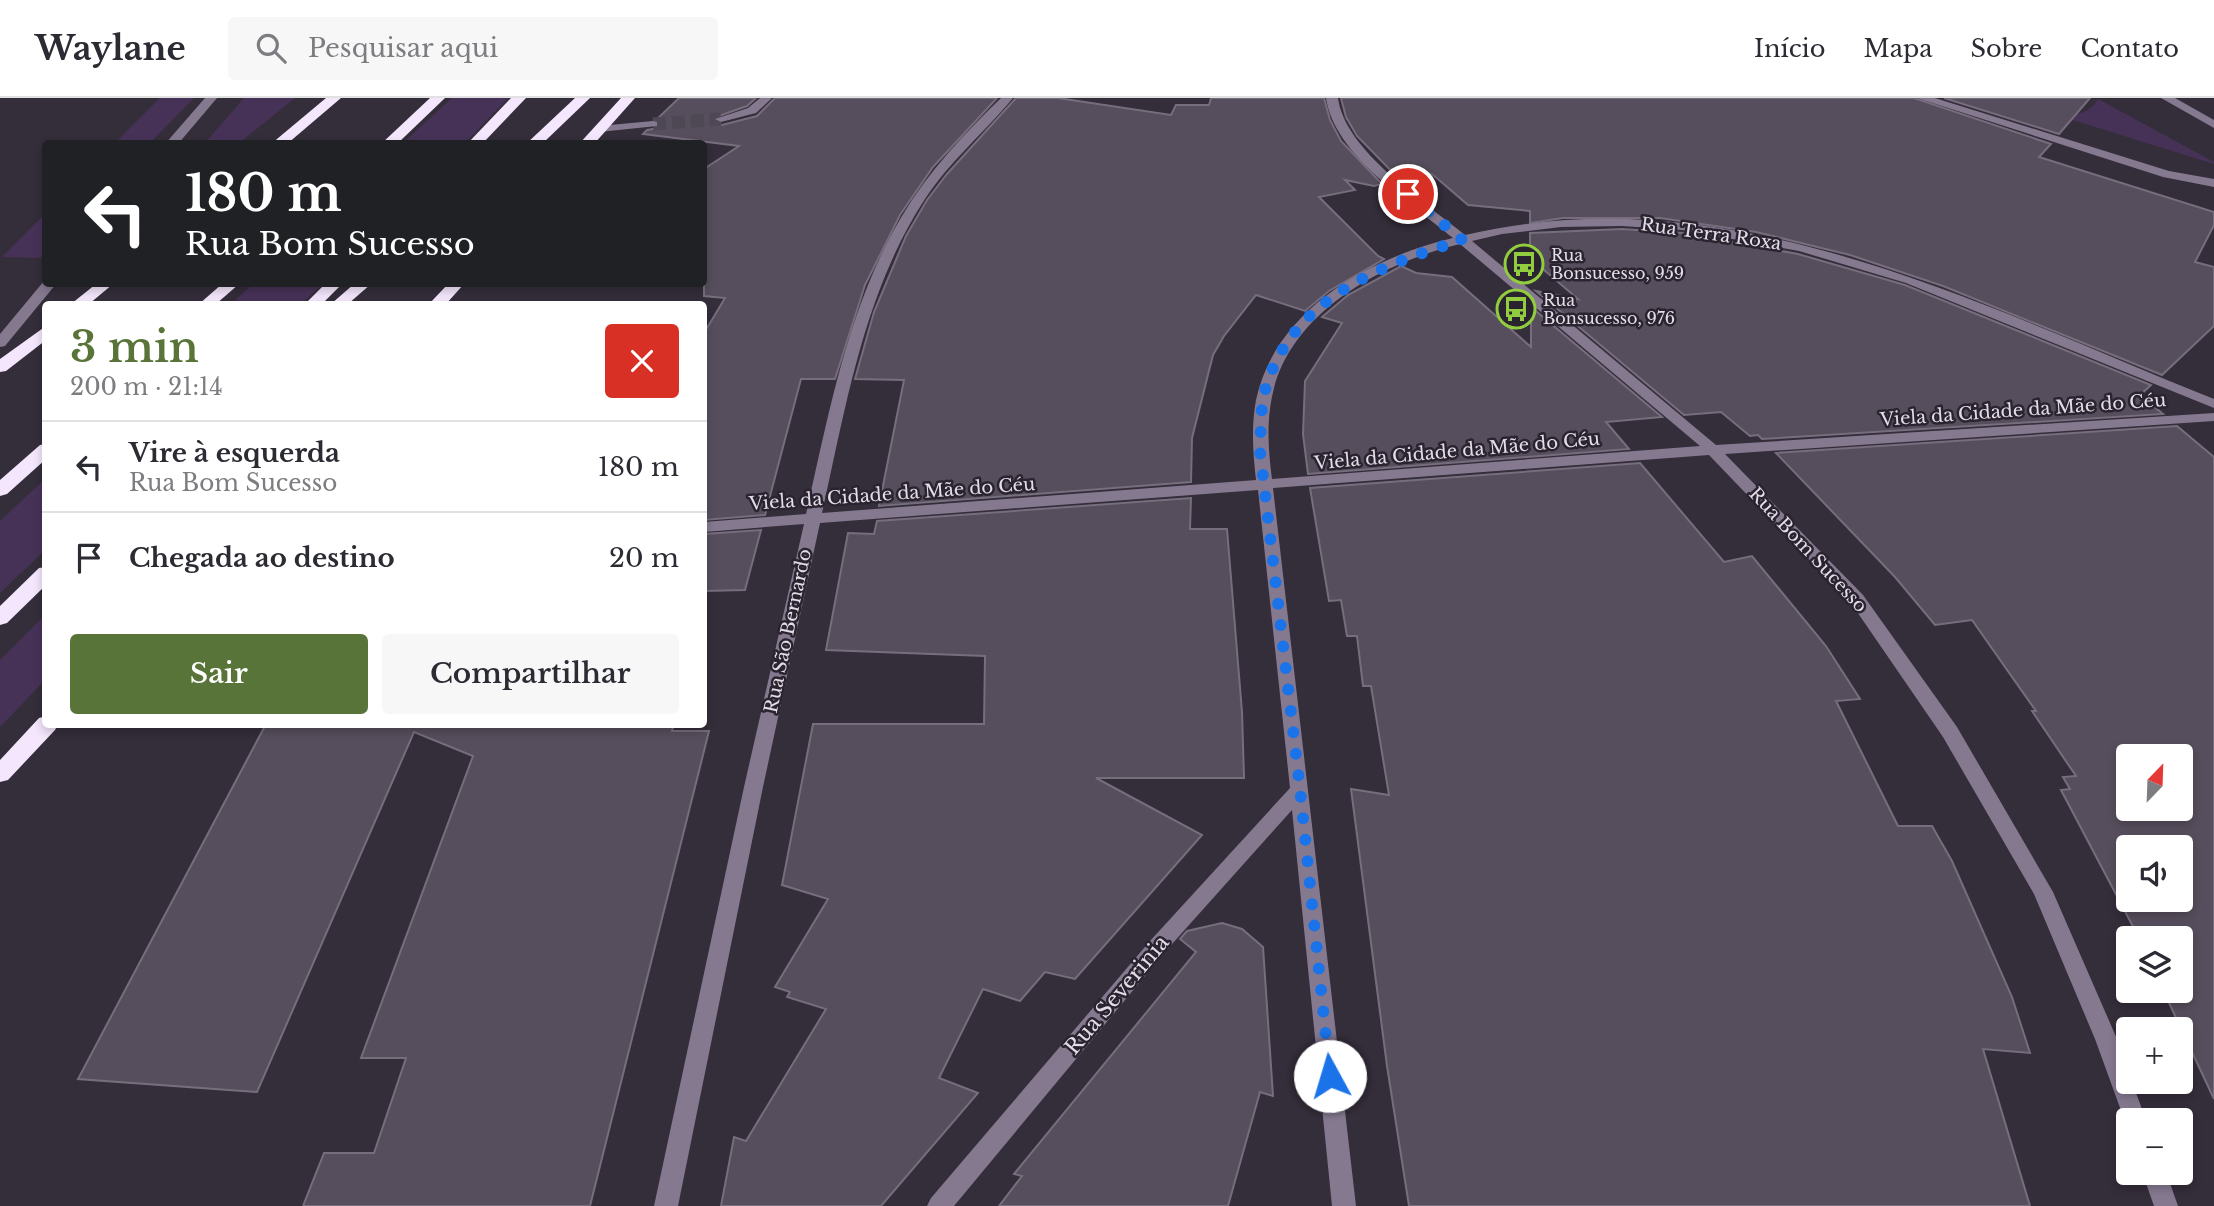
<!DOCTYPE html>
<html lang="pt">
<head>
<meta charset="utf-8">
<style>
  body { margin:0; font-family:"Libre Baskerville",serif; background:#f7f7f7; color:#2b2b33; height:100vh; display:flex; flex-direction:column; font-size:26px; white-space:nowrap }
  * { box-sizing:border-box; margin:0 }
  p { font-size:23px; color:#7c7c81 }
  .icon { flex:none; width:38px; height:38px; fill:none; stroke:currentColor; stroke-width:2; stroke-linecap:round; stroke-linejoin:round }
  .map { position:relative; flex:1; overflow:hidden }
  .sheet { position:absolute; left:42px; top:203px; width:665px; height:427px; display:flex; flex-direction:column; background:#fff; border-radius:7px; box-shadow:0 4px 10px #0003 }
  .sheet>* { flex:none }
  .guide { position:absolute; left:42px; top:42px; width:665px; height:147px; border-radius:7px; box-shadow:0 4px 10px #0003; background:#202124; color:#fff; overflow:hidden }
  .needle { width:46px; rotate:23deg }
  .buttons { position:absolute; left:2116px; top:646px; display:grid; gap:14px }
  .buttons a { display:grid; place-items:center; width:77px; height:77px; border-radius:7px; background:#fff; box-shadow:0 4px 10px #0003; font-size:35px }
  .pin { position:absolute; display:grid; place-items:center; width:60px; height:60px; color:#fff; margin:-30px; border:4px solid #fff; border-radius:50%; box-shadow:0 2px 7px #0007 }
  .me { position:absolute; width:77px; margin:-38px; rotate:354deg; stroke-linejoin:round; filter:drop-shadow(0 0 5px #0008) }
  .turn { display:flex; align-items:center; gap:24px; height:147px; padding:0 28px; font-size:32px }
  .turn .icon { width:91px; height:91px; stroke-width:2.5 }
  .turn b { display:block; font-size:49px; line-height:60px }
  .round { display:grid; place-items:center; flex:none; width:74px; height:74px; border-radius:7px; background:#f7f7f7 }
  .headline { display:flex; align-items:center; justify-content:space-between; height:119px; padding:0 28px }
  h1 { font-size:42px; font-weight:600; line-height:52px; color:#597438 }
  .primary-button { display:flex; gap:14px; margin-top:auto; padding:14px 28px }
  .primary-button a { flex:1; height:80px; border-radius:7px; background:#597438; color:#fff; font-size:28px; font-weight:600; line-height:80px; text-align:center }
  .primary-button a+a { background:#f7f7f7; color:#2b2b33 }
  ul { padding:0; list-style:none }
  li { display:flex; align-items:center; gap:21px; height:91px; padding:0 28px; border-top:2px solid #e1e1e2 }
  li div { flex:1 }
  li b { display:block; font-size:26px }
  li em { font-style:normal }
  header { display:flex; align-items:center; gap:42px; box-sizing:border-box; height:98px; padding:0 35px; background:#fff; border-bottom:2px solid #e1e1e2 }
  header strong { font-size:33px }
  nav { display:flex; gap:38px; margin-inline-start:auto; font-size:24px }
  .search { width:490px; height:63px; background:#f7f7f7; display:flex; align-items:center; gap:18px; box-sizing:border-box; padding:0 24px; border-radius:7px; color:#7c7c81; font-size:26px }
  .map>svg:first-child { display:block }
</style>
</head>
<body>
<header>
<strong>Waylane</strong>
<div class="search"><svg class="icon" aria-label="search" viewBox="0 0 24 24"><circle cx="10" cy="10" r="6"/><path d="M15 15l6 6"/></svg>Pesquisar aqui</div>
<nav><a>Início</a><a>Mapa</a><a>Sobre</a><a>Contato</a></nav>
</header>
<div class="map">
<svg width="2214" height="1108" viewBox="0 0 2214 1108">
  <rect width="100%" height="100%" fill="#342d3a"/>
  <g fill="#473257">
    <path d="M160 0H194L150 45H115Z"/>
    <path d="M244 0H295L239 45H205Z"/>
    <path d="M452 0H508L465 45H403Z"/>
    <path d="M2098 1 2214 64V66L2063 19C2077 17 2091 14 2098 1Z"/>
    <path d="M45 116V155L40 160 2 159Z"/>
    <path d="M253 186H323L301 206H231Z"/>
    <path d="M45 381V452L0 495V423Z"/>
    <path d="M45 517V582L0 629V562Z"/>
  </g>
  <g fill="#564e5c" stroke="#766d7d" stroke-width="2" fill-rule="evenodd">
    <path d="M679 0H756L747 8 713 20 714 23 722 27 757 18 775 0H997L933 69 900 117 865 187 835 281H801L765 417 704 422V235L725 200 704 198V71L739 48 643 36 647 32 659 30 657 21Z"/>
    <path d="M1016 0H1058L1171 17 1176 7H1209L1211 0H1324L1330 22 1341 43 1382 86 1374 88 1345 82 1355 92 1319 99 1378 158 1384 161 1329 193 1305 213 1256 197 1224 238 1213 257 1192 340 1191 384 879 408 904 282 855 281 874 214 906 138 927 102 947 76Z"/>
    <path d="M1341 0H1914L2051 46 2039 59 2214 114V127L2195 164 2214 169V228L2162 277 1943 188 1850 157 1756 134 1660 120H1563L1530 125V113L1468 107 1432 76 1401 83 1357 38 1346 19Z"/>
    <path d="M1944 0H2090L2059 36Z"/>
    <path d="M1622 131 1682 135 1798 156 1905 187 2151 287 2140 297 2163 316 1762 341 1758 337 1750 338 1721 314 1684 317 1536 193 1578 201 1530 160V135Z"/>
    <path d="M1401 168 1416 175 1452 179 1531 249V209L1662 319 1606 324 1629 351 1308 376 1303 336 1305 283 1342 225 1322 219 1348 197Z"/>
    <path d="M2177 328 2214 359V1001L2163 892H2180V840H2139L2061 692 2070 691 2063 679 2076 678 2032 613H2036L1972 522 1935 527 1895 479 1776 355ZM2128 658H2180V710H2128ZM2128 749H2180V802H2128Z"/>
    <path d="M1640 365 1724 464 1752 458 1826 548 1860 601 1836 603 1898 728H1932L1952 763 2012 899 2030 955 1983 951 2030 1108H1409L1387 968 1351 691 1389 697 1371 588H1363L1357 538H1347L1341 502 1329 503 1310 390Z"/>
    <path d="M1191 400 1190 431H1227L1242 614 1244 680H1096L1202 737 1075 881 1045 874 1020 903 983 891 939 980 978 995 881 1108H721L734 1039 746 1043 826 911 787 899 790 894 775 889 828 801 782 787 813 626H984L985 558 826 552 848 435 874 436 877 423Z"/>
    <path d="M761 432 745 492 704 493V436Z"/>
    <path d="M266 626H674L672 633H709L590 1108H303L324 1055H374L406 960H361L473 658 414 634 257 994 78 981Z"/>
    <path d="M1222 825 1242 831 1263 849 1273 998 1260 994 1228 1108H999L1022 1078 1014 1076 1196 854 1180 841 1187 833Z"/>
  </g>
  <g fill="none" stroke-linecap="round" stroke-linejoin="round">
    <path stroke="#4e4754" stroke-width="13" stroke-dasharray="13 6" stroke-linecap="butt" d="M653 26 721 21"/>
    <g fill="#857990" fill-rule="evenodd">
      <path d="M205 0H217L178 46H165Z"/>
      <path d="M760 0H772L756 15 721 24 715 21 748 10Z"/>
      <path d="M1001 0H1013C984 35 950 63 925 101 864 194 846 308 822 415L1256 382C1253 356 1251 328 1256 302 1275 212 1369 160 1453 140 1411 105 1334 57 1326 0H1338C1345 53 1425 104 1465 137 1729 75 1975 205 2214 301V310L1906 185 1799 153 1682 132 1622 128 1561 129 1502 136 1472 143 1716 347 2214 315V323L1725 356 1863 497 1957 629 2053 794 2117 941 2128 971V984H2132L2146 1022H2128L2127 1029 2095 941 2034 796 1943 639 1851 505 1709 357 1273 390 1356 1108H1332L1292 712 1164 855 954 1108H927L931 1100 1150 843 1290 690 1258 392 820 425 763 689 678 1108H654L744 689 804 426 704 434V424L806 416C829 315 848 208 902 118 928 74 964 36 1001 0ZM1460 146 1700 348 1272 381C1268 351 1266 320 1274 290 1295 211 1385 164 1460 146Z"/>
      <path d="M1917 0H1935L2169 73 2214 81V89L2163 79Z"/>
      <path d="M2161 0H2175L2214 22V30Z"/>
      <path d="M653 23 657 24V28L599 34 593 31 599 28Z"/>
      <path d="M44 183 56 186 5 248 0 249V236Z"/>
      <path d="M2142 1074H2166L2178 1108H2154Z"/>
    </g>
    <g fill="#f3e6fd" fill-rule="evenodd">
      <path d="M326 0H341L287 46H271Z"/>
      <path d="M430 0H445L397 46H381Z"/>
      <path d="M511 0H526L482 46H467Z"/>
      <path d="M575 0H590L542 46H526Z"/>
      <path d="M621 0H635L594 46H579Z"/>
      <path d="M96 186H113L89 206H71Z"/>
      <path d="M222 186H239L216 206H199Z"/>
      <path d="M325 186H342L322 206H305Z"/>
      <path d="M354 186H371L348 206H331Z"/>
      <path d="M448 186H464L446 206H429Z"/>
      <path d="M46 228V242L6 273 0 274V261Z"/>
      <path d="M46 346V361L7 396 0 398V382L40 347Z"/>
      <path d="M46 469V487L7 525 0 527V508L39 470Z"/>
      <path d="M46 618V626H58L55 632 8 682 0 684V662L39 620Z"/>
    </g>
  </g>
  <g fill="none" stroke-linecap="round" stroke-linejoin="round">
    <path stroke="#1a73e8" stroke-width="12" stroke-dasharray="0 21.6" d="M1330 978 1300 691 1260 353C1261 332 1260 309 1266 289 1293 200 1381 167 1462 142L1408 96"/>
  </g>
  <defs>
    <symbol id="bus-ring" viewBox="-11 -11 22 22"><circle r="9.5" fill="#2a2330" stroke="#91cd3f" stroke-width="1.5"/><path d="M-5-6H5V4H4V6H2V4H-2V6H-4V4H-5ZM-3.5-4V0h7V-4ZM-3.5 1.2v1.5H-2V1.2ZM2 1.2v1.5H3.5V1.2Z" fill="#91cd3f"/></symbol>
  </defs>
  <g fill-rule="evenodd">
    <use href="#bus-ring" x="1502" y="144" width="44" height="44"/>
    <use href="#bus-ring" x="1494" y="189" width="44" height="44"/>
  </g>
  <g text-anchor="middle" stroke-width="5" stroke-linejoin="round" paint-order="stroke">
    <g font-size="16" fill="#e2dde6" stroke="#2a2330" text-anchor="start">
      <text x="1551" y="163">Rua<tspan x="1551" dy="18">Bonsucesso, 959</tspan></text>
      <text x="1543" y="208">Rua<tspan x="1543" dy="18">Bonsucesso, 976</tspan></text>
    </g>
    <g font-size="18" fill="#e2dde6" stroke="#2a2330">
      <text transform="translate(1711 136) rotate(8)" y="6">Rua Terra Roxa</text>
      <text transform="translate(2023 312) rotate(-4)" y="6">Viela da Cidade da Mãe do Céu</text>
      <text transform="translate(1457 353) rotate(-5)" y="6">Viela da Cidade da Mãe do Céu</text>
      <text transform="translate(892 396) rotate(-4)" y="6">Viela da Cidade da Mãe do Céu</text>
      <text transform="translate(1808 452) rotate(47)" y="6">Rua Bom Sucesso</text>
      <text transform="translate(788 533) rotate(-78)" y="6">Rua São Bernardo</text>
    </g>
    <g font-size="21" fill="#e2dde6" stroke="#2a2330">
      <text transform="translate(1117 897) rotate(-50)" y="7">Rua Severinia</text>
    </g>
  </g>
</svg>
<div class="buttons">
<a><svg class="needle" viewBox="-14 -14 28 28"><path d="M0-13l5 13h-10z" fill="#e53935"/><path d="M0 13l5-13h-10z" fill="#7c7c81"/></svg></a>
<a><svg class="icon" aria-label="sound" viewBox="0 0 24 24"><path d="M4 9h4l5-4v14l-5-4H4zM17 9q2 3 0 6"/></svg></a>
<a><svg class="icon" aria-label="layers" viewBox="0 0 24 24"><path d="M12 4l9 5-9 5-9-5zM3 14l9 5 9-5"/></svg></a>
<a>+</a>
<a>−</a>
</div>
<div class="pin" style="left:1408px;top:96px;background:#d93025"><svg class="icon" aria-label="arrive" viewBox="0 0 24 24"><path d="M6 21V4h12l-3 4 3 4H6"/></svg></div>
<svg class="me" style="left:1330px;top:978px" viewBox="-20 -20 40 40"><circle r="19" fill="#fff"/><path d="M0-13L10 11 0 6-10 11z" fill="#1a73e8"/></svg>
<div class="guide">
<div class="turn"><svg class="icon" aria-label="left" viewBox="0 0 24 24"><path d="M17 20v-9H6M10 6l-5 5 5 5"/></svg><div><b>180 m</b>Rua Bom Sucesso</div></div>
</div>
<section class="sheet">
<div class="headline"><div><h1>3 min</h1><p>200 m · 21:14</p></div><a class="round" style="background:#d93025;color:#fff"><svg class="icon" aria-label="close" viewBox="0 0 24 24"><path d="M6 6l12 12M18 6L6 18"/></svg></a></div>
<ul>
<li><svg class="icon" aria-label="left" viewBox="0 0 24 24"><path d="M17 20v-9H6M10 6l-5 5 5 5"/></svg><div><b>Vire à esquerda</b><p>Rua Bom Sucesso</p></div><em>180 m</em></li>
<li><svg class="icon" aria-label="arrive" viewBox="0 0 24 24"><path d="M6 21V4h12l-3 4 3 4H6"/></svg><div><b>Chegada ao destino</b></div><em>20 m</em></li>
</ul>
<div class="primary-button"><a>Sair</a><a>Compartilhar</a></div>
</section>
</div>
</body>
</html>
